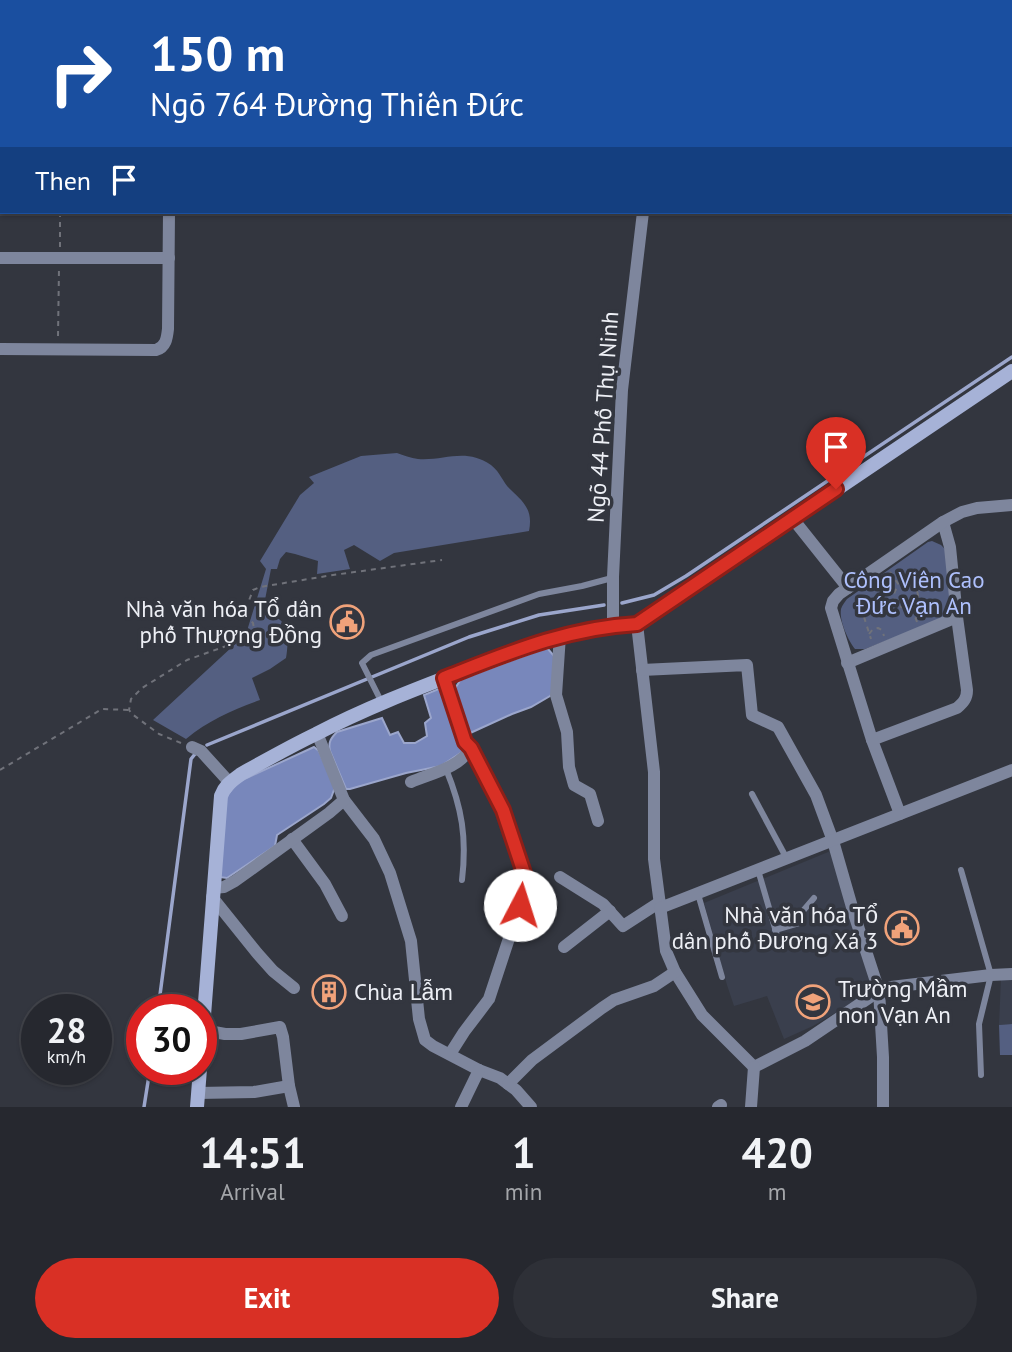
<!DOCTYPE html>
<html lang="en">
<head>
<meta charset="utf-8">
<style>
  body { margin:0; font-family:"PT Sans",sans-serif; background:#2e3037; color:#f1f3f6; height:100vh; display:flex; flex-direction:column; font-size:26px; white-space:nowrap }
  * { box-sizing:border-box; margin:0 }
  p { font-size:23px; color:#a4a6aa }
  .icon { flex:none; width:38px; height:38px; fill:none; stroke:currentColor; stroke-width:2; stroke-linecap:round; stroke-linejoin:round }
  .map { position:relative; height:1107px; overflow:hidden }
  .side { display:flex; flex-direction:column; background:#26282f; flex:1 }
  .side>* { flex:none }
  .hud { position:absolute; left:0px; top:0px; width:1013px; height:214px; box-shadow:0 2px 5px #0004,0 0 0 2px #42444b; background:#1a4fa0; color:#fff; overflow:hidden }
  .speed { position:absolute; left:21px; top:994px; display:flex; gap:14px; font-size:35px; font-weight:700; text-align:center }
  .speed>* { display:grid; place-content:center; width:91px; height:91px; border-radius:50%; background:#26282f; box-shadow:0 2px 5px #0004,0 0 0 2px #42444b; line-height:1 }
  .speed small { font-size:18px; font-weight:400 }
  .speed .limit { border:10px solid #d22; background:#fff; color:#111 }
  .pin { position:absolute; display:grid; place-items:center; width:60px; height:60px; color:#fff; margin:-72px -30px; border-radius:50% 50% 50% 0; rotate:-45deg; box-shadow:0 0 7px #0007 }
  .pin .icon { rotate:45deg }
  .me { position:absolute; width:77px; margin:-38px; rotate:5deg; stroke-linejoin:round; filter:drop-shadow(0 0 5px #0008) }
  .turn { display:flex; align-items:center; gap:24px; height:147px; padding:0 35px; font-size:32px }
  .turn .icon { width:91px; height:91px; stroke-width:2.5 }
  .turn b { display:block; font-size:49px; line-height:60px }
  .then { display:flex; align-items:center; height:66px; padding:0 35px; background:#0003; gap:14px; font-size:26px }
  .eta { display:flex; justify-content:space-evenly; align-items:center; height:119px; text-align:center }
  .eta b { font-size:42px; font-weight:800; line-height:49px }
  .action { display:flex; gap:14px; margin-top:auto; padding:14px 35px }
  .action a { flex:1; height:80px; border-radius:42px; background:#d93025; color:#fff; font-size:28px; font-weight:800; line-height:80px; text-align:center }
  .action a+a { background:#2e3037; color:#f1f3f6 }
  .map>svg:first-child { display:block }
</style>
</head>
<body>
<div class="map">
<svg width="1012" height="1107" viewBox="0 0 1012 1107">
  <rect width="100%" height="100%" fill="#33363f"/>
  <g fill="#3a3f4d">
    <path d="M833 850 876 989 813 1026 784 1039 767 996 734 1006 727 985 704 903Z"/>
    <path d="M1012 978V1024L999 1025 1001 979Z"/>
  </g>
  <g fill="#545f81">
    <rect x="0" y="28" width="2" height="132"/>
    <path d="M397 453C403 455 411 458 418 459 445 461 465 447 491 465 502 474 502 482 511 490 525 503 533 511 529 531L394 553 380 561 354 545 344 550 350 569 317 574 318 561 295 554 286 552 280 559 277 569H271L263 610 265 615C269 616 273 617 277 618 290 624 288 647 286 658L270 669 252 678 260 700C233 710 209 720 186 739L153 720 246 634 266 569 260 561 300 495 314 483 309 477 361 456Z"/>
    <path d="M932 541 941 545 946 550 951 607 949 613 941 619 865 649H855C848 640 839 621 841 609 842 605 845 602 847 599L928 542Z"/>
    <path d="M1012 1024V1055H1000L999 1025Z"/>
  </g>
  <g fill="#7887bb" stroke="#9ba6cc" stroke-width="2">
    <path d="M543 649H548L555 657 552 694 550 696 531 707 512 714 468 734 455 692 456 687 461 679Z"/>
    <path d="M441 688 444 689 463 748 462 752 441 766 406 773 350 789H346L330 751C328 742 331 738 337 732L382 718 390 735 398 732 404 743H415L427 736 425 723 431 718 424 695Z"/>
    <path d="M314 747 319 751 335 787 331 798 324 804 277 835 275 846 227 878 219 877 225 798 238 782Z"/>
  </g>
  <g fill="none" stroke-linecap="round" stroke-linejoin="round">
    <g stroke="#9ba6cc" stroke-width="3.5">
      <path d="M622 603 654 595 686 576 1012 357"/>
      <path d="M207 745 469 637 539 615 604 605"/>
      <path d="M158 1010 191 759 195 754"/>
      <path d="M144 1107 150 1069"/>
    </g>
    <g stroke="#70727a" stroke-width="2" stroke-dasharray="5 5" stroke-linecap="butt">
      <path d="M60 247V212"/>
      <path d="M58 336 59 268"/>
      <path d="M890 572 899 585"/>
      <circle cx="906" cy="596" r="12"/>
      <path d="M919 590 940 583"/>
      <path d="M858 598 871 639"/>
      <path d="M912 608 917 622"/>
      <path d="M864 613 894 600"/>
      <path d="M869 634 873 629 878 628 882 630 884 636"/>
      <path d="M181 743 159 734 132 714 129 710 131 699 142 688 187 660 243 640 254 629 253 623 246 616 248 603 253 590 260 587 333 575 442 560"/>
      <path d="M0 770 102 709 129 710"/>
    </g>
    <g stroke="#7e869d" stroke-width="6">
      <path d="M382 703 362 663 371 655 539 594 582 586 612 578"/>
      <path d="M446 769C462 808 467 838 462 880"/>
      <path d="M752 794 787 859"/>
      <path d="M758 870 781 949"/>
      <path d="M961 870 991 975 979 1024 981 1075"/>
      <path d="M698 894 722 977"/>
      <path d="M775 930 799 923 802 912 814 898"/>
    </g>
    <g stroke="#7e869d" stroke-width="12">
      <path d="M170 2V0"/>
      <path d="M686 2 687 0"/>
      <path d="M871 2V0"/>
      <path d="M935 2V0"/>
      <path d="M0 13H2"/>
      <path d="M0 170H2"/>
      <path d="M0 258H169"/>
      <path d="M0 349 156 350C166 347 167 338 168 329L169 212"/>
      <path d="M793 519 848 588"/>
      <path d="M637 624 654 772V859L666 951 675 972 702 1015 754 1067"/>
      <path d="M613 625V577L622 390 643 212"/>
      <path d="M560 635 556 695 567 732 569 767 574 785 590 794 598 821"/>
      <path d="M847 663 957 617"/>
      <path d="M642 670 747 665 752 715 778 727 816 795 833 841 854 914 879 991 883 1057V1107"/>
      <path d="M444 678 465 742 471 748 503 810 525 876 520 905 489 999 464 1032 450 1054"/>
      <path d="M317 733 344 800 374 839 390 873 411 941 419 1019 425 1040 433 1046 479 1070 500 1078 516 1090 531 1107"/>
      <path d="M872 740 957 708C964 702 967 698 967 690L957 617 950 547 943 522"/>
      <path d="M192 747 201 751 230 783"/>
      <path d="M411 782C432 773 459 768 471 748"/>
      <path d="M900 814 872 740 831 608 833 601 839 594 943 522 962 512 977 508 1012 505"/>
      <path d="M292 839 325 884 342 916"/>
      <path d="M560 877 603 904 623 926 660 902"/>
      <path d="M213 888 224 887 235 881 329 813 344 800"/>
      <path d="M212 897 257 953 273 971 294 988"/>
      <path d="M660 908 1012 770"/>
      <path d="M564 947 610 911"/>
      <path d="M203 1030 225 1034H241L280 1027 283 1037 289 1086 294 1107"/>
      <path d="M754 1067 805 1041 879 991 891 987 991 975 1012 974"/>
      <path d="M508 1084 532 1060 602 1008 614 1000 654 986 675 972"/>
      <path d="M198 1093 254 1092 289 1086"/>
      <path d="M461 1107 479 1070"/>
      <path d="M718 1107 721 1105"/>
      <path d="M751 1107 754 1067"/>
    </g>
    <g stroke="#a6b2d7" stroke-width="14">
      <path d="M201 1054 221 796C225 785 232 781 241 774 266 760 291 746 316 734 364 709 413 690 463 671 522 648 572 628 637 624L1012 371"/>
      <path d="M197 1107 200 1069"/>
    </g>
  </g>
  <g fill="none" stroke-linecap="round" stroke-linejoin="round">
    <defs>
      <path id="route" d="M520 905 525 876 503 810 471 748 465 742 444 678C508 653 566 628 637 624L836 489"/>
    </defs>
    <use href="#route" stroke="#8d1f18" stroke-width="18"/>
    <use href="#route" stroke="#d93025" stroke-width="12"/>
  </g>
  <defs>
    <symbol id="civic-ring" viewBox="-11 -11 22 22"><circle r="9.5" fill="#33363f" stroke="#f0a27a" stroke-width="1.5"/><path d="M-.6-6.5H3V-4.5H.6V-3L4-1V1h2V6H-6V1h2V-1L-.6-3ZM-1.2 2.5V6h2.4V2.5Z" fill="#f0a27a"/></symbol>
    <symbol id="building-ring" viewBox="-11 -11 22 22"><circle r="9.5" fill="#33363f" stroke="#f0a27a" stroke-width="1.5"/><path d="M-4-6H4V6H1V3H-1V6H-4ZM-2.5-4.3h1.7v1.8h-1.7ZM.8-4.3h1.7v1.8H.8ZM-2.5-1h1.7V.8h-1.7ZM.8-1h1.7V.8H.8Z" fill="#f0a27a"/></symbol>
    <symbol id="school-ring" viewBox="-11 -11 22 22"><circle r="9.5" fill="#33363f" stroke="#f0a27a" stroke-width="1.5"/><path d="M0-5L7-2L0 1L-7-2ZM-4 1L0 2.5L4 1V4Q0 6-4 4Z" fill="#f0a27a"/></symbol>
  </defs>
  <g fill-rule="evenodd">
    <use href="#civic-ring" x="328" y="603" width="38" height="38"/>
    <use href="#civic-ring" x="883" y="909" width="38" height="38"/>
    <use href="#building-ring" x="310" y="973" width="38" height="38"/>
    <use href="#school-ring" x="794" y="983" width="38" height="38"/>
  </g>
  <g text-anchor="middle" stroke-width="7" stroke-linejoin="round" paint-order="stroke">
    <g font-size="23" fill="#edeff5" stroke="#33363f">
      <text transform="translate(603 417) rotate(-86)" y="8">Ngõ 44 Phố Thụ Ninh</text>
    </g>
    <g font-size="23" fill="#aec0fd" stroke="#33363f">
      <text x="914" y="588">Công Viên Cao<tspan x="914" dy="26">Đức Vạn An</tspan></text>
    </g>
    <g font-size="23" fill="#edeff5" stroke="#33363f" text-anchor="end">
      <text x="322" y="617">Nhà văn hóa Tổ dân<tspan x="322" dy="26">phố Thượng Đồng</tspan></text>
      <text x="878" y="923">Nhà văn hóa Tổ<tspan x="878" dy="26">dân phố Đương Xá 3</tspan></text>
      <text x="838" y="997" text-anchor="start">Trường Mầm<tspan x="838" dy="26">non Vạn An</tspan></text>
      <text x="354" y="1000" text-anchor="start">Chùa Lẫm</text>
    </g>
  </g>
</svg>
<div class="speed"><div>28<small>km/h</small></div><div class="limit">30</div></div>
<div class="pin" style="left:836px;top:489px;background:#d93025"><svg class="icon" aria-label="arrive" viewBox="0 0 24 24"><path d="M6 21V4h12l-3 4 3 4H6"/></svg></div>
<svg class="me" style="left:520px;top:905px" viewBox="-20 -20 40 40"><circle r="19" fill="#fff"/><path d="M0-13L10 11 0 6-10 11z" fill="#d93025"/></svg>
<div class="hud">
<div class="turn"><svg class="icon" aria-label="right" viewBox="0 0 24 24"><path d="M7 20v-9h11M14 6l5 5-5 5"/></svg><div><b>150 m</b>Ngõ 764 Đường Thiên Đức</div></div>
<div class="then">Then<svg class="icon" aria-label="arrive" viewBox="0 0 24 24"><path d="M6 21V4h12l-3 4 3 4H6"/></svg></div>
</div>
</div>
<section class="side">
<div class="eta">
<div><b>14:51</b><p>Arrival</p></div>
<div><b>1</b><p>min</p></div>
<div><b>420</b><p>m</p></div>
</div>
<div class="action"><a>Exit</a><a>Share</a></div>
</section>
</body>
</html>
